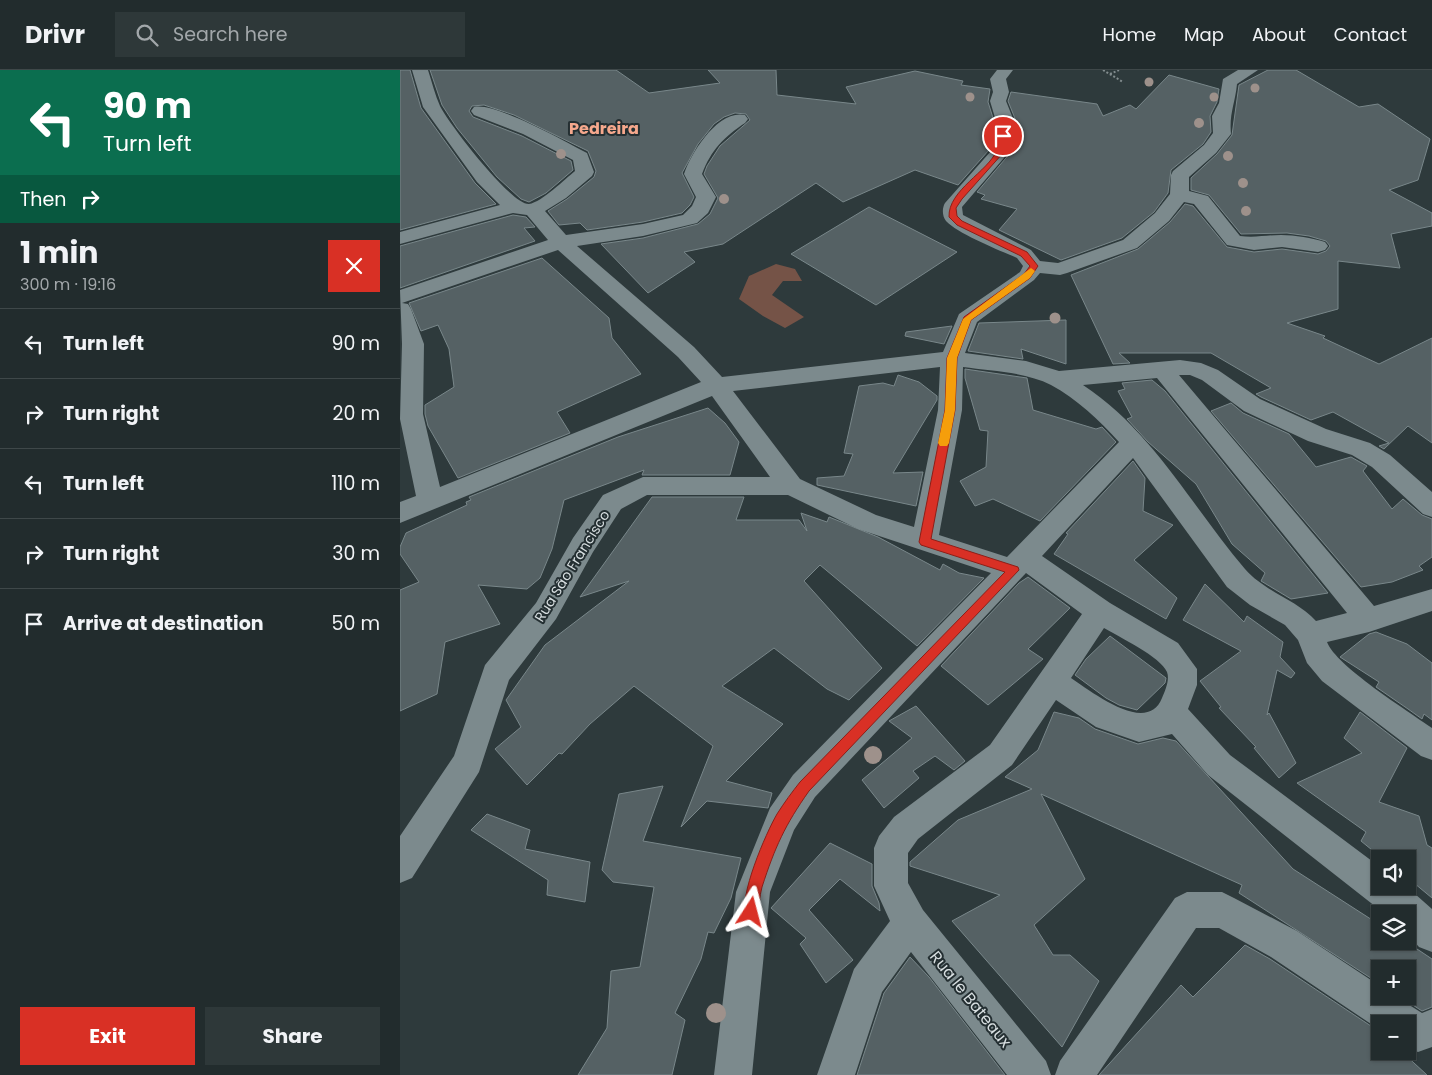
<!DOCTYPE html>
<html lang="en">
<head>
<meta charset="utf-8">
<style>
  body { margin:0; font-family:Poppins,sans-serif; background:#2e3839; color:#f1f3f6; height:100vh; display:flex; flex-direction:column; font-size:19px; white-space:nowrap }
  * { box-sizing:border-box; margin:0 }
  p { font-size:16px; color:#a2a7aa }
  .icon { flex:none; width:28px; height:28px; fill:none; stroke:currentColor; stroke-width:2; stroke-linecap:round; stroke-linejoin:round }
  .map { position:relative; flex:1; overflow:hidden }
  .sheet { display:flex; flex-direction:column; background:#222c2d; width:400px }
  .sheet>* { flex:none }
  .top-card { background:#0b6e4f; color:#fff; overflow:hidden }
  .tools { position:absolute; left:971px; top:780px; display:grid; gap:10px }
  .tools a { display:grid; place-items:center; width:45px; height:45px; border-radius:0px; background:#222c2d; box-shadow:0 1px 4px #0004,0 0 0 1px #3f4849; font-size:25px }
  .pin { position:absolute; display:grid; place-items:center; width:42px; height:42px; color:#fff; margin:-21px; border:2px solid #fff; border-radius:50%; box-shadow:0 1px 5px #0007 }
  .me { position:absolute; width:55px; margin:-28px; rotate:9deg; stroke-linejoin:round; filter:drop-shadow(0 0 4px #0008) }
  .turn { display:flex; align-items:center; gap:18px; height:105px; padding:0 20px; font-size:22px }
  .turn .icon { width:65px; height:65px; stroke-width:2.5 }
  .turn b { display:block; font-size:35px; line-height:42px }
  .then { display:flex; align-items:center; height:48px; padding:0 20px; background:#0003; gap:10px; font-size:19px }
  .round { display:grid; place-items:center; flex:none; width:52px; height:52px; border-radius:0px; background:#2e3839 }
  .headline { display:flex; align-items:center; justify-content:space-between; height:85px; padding:0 20px }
  h1 { font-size:30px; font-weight:700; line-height:38px }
  .action { display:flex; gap:10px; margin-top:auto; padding:10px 20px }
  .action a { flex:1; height:58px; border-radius:0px; background:#d93025; color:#fff; font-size:20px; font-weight:700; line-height:58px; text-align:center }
  .action a+a { background:#2e3839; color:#f1f3f6 }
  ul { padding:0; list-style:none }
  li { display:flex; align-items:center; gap:15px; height:70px; padding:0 20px; border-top:1px solid #3f4849 }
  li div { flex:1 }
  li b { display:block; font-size:19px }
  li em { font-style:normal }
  header { display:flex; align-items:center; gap:30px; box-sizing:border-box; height:70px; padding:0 25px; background:#222c2d; border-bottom:1px solid #3f4849 }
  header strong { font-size:24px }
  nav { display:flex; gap:28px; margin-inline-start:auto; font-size:18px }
  .search { width:350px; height:45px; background:#2e3839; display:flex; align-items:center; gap:12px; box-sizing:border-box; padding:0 18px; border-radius:0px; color:#a2a7aa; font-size:19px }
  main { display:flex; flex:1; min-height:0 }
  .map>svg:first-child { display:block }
</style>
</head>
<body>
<header>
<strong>Drivr</strong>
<div class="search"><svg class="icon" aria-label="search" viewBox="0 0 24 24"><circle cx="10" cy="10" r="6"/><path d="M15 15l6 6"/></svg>Search here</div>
<nav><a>Home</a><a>Map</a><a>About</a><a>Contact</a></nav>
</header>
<main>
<section class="sheet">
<div class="top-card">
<div class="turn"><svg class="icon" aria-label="left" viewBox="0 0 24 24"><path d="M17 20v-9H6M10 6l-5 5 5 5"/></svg><div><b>90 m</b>Turn left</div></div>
<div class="then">Then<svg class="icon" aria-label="right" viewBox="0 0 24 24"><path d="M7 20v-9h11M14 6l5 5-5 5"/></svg></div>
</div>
<div class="headline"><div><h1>1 min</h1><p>300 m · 19:16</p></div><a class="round" style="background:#d93025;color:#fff"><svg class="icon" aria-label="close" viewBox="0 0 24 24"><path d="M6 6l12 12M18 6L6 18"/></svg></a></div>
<ul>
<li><svg class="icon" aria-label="left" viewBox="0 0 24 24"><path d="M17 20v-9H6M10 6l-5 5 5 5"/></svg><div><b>Turn left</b></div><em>90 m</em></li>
<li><svg class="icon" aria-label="right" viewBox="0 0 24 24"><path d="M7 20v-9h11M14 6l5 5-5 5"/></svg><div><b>Turn right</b></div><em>20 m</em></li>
<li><svg class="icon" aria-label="left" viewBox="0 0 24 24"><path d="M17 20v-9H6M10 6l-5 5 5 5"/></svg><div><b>Turn left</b></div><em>110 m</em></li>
<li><svg class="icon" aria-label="right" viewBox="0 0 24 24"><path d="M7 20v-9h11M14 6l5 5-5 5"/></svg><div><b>Turn right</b></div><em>30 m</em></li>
<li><svg class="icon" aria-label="arrive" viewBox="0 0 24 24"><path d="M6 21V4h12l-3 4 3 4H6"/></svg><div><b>Arrive at destination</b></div><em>50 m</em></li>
</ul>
<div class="action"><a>Exit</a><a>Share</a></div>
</section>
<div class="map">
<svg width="1032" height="1005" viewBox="0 0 1032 1005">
  <rect width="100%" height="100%" fill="#2e3a3c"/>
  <path fill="#755347" d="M376 194 395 199 402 211H383L372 225 404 247 385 258 363 246 339 229 349 206Z"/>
  <g fill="#556164" stroke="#79878a">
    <path d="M0 0H10L21 38 75 113 96 134 0 160Z"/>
    <path d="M30 0H216L249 23 320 13 308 0H376L377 25 456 34 446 17 515 1 563 11 561 15 590 19 588 32 594 51 589 80 558 115 515 100 443 132 416 113 323 174 284 182 295 192 248 223 201 174 243 168 298 154 310 144 318 128 304 104 307 96 320 76 350 50 346 44 335 43 324 47 314 54 298 74 282 103 294 127 290 135 282 143 243 152 187 160 180 153 159 155 148 141 167 129 194 107 196 101 188 81 114 45 84 35 72 36 69 41 73 47 122 66 171 91 173 100 146 123 129 132 121 129 97 107 57 58 42 35Z"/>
    <path d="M868 0H896L959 37 978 34 1030 69 1018 110 989 120 1032 143V156L991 164 1000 198 938 191V239L887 253 925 266 923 268 979 294 1032 268V373L1008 356 984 379 979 376 989 373 933 342 911 350 861 327 856 324 871 318 811 283H719L730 293 713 294 671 205 738 179 770 152 785 134 793 136 827 177 854 182 882 179 918 184 926 181 930 176 926 171 909 166 887 163 841 164 809 125 791 120V108L817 84 832 65 839 15Z"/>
    <path d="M769 5 819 19 817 32 810 46 811 62 803 74 771 100 768 123 754 142 722 168 661 190 599 160 617 139 581 129 585 125 577 122 611 82 616 51 608 31 611 22 697 34 703 46 730 35 736 39Z"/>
    <path d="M469 137 557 182 476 235 391 184Z"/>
    <path d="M113 145 126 147 135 157 124 158 135 171 0 218V176Z"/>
    <path d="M142 188 209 248 212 268 241 304 157 342 170 363 58 408 28 356 25 344V335L54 317 49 279 38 255 21 261 9 233Z"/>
    <path d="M666 250V294L621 279 623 289 568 281 579 253Z"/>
    <path d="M552 256 544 274 505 266 506 262Z"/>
    <path d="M565 299 627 308 633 340 696 359 702 357 716 372 640 451 593 429 575 436 560 411 586 397 588 361 580 360 565 308Z"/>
    <path d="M498 305 519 312 537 326V330L493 403 523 402 516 436 417 415V408L444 406 453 384 444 383 459 316 483 313 494 316Z"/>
    <path d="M752 310 765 321 928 523 891 529 861 511 865 503 832 474 796 414 748 372 727 349 732 347 718 321 725 319 722 313Z"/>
    <path d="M831 333 843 343 889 364 916 397 951 387 967 396 963 401 992 439 1003 429 1022 445 1032 449V487L1019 496 1023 500 992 512 961 517 811 341Z"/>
    <path d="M308 338 325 353 339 372 330 405H242L244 400 164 430 152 479 140 508 127 519 78 515 100 554 45 572 37 624 0 641V520L19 512 0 484V477L6 463 67 435 66 432 71 430 69 427 218 367Z"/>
    <path d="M733 391 745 408 743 441 773 455 734 490 777 528 766 549 654 484 668 464 666 463Z"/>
    <path d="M252 427H344L336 450H399L407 461 401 443 427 452 429 447 478 467 540 500 543 494 559 503 584 508 517 576 420 495 404 511 482 598 449 630 427 619 374 578 322 616 383 654 326 711 372 723 368 738 307 731 281 757 313 676 234 616 190 654 162 684 159 683 127 715 95 679 121 657 106 630 145 575 229 511 180 527Z"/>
    <path d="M628 507 670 538 628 579 643 589 588 635 541 596 619 513Z"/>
    <path d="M805 514 844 552 847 546 883 572 880 587 895 603 891 608 877 600 867 645 869 643 896 693 879 708 854 678 856 677 819 638 821 637 800 611 841 581 783 550Z"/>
    <path d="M976 562 1007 574 1032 593V650L1024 644 1022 649 1008 639 976 617 979 612 940 587 969 564Z"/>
    <path d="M710 566 766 608 765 613 737 640 719 635 706 628 675 605 686 589Z"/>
    <path d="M516 636 565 691 554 700 535 686 513 701 519 708 484 738 462 710 512 668 489 651Z"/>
    <path d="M654 642 679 648 695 659 738 674 763 668 776 671 893 799 980 855V871H1005L1032 889V937L1022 941 999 926H1008V899H980V914L839 823 842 815 641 724 685 809 634 855 653 885H670L699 911 662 977 552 851 600 825 510 796V792L558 750 632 719 605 707 638 680Z"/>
    <path d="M960 642 1007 678 979 732 1019 746 1027 775 1032 778V828L1008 808V789H983L961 771 966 762 897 713 962 683 944 668Z"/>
    <path d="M263 716 243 771 341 788 331 828 314 863 308 862 301 889 275 943 285 950 272 1005H178L207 958 211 901 240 897 254 817 213 812 202 800 219 724Z"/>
    <path d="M87 744 130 760 125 779 190 792 185 832 147 825 148 810 71 760Z"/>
    <path d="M430 773 472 794V816L479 833 480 841 440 809 409 840 453 890 426 913 400 874 406 868 371 838Z"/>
    <path d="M845 875 870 889 980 962V981H1001L1027 1005H699L781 915 793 927Z"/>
    <path d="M510 887 529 907 605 1005H457L484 923Z"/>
  </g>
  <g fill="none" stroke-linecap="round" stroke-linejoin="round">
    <g stroke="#828c8e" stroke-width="2" stroke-dasharray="2 2" stroke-linecap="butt">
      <path d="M703 0 723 12"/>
      <path d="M710 4 719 0"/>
    </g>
    <g fill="#7c8a8d" fill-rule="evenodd">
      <path d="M12 0H28C32 12 35 25 40 36 49 54 111 135 129 134 142 132 165 109 175 101L173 90 123 64 74 45 71 41 74 37C95 32 166 72 187 83L194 102 192 106 166 128 145 141 166 165 243 154 283 145 292 136 296 127 284 104C291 83 318 39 345 45L348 49 345 53C324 67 311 80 302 104L316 127 308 143 297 153 243 166 177 176 294 277 322 307 543 282 559 244 620 202 623 196 617 188C599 180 558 164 546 151 542 146 542 138 545 133L591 81 596 51 590 31 593 22 590 9 597 0H613L606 9 609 22 606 31 614 51 609 82 562 137 563 145 631 180 640 191 658 193 723 170 755 143 770 124 771 105 773 101 804 75 813 63 812 46 819 33 823 9 838 0H858L837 14C835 34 829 44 831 64L816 83 789 107V121L808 126 840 166C855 168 867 165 881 165 895 165 912 168 925 172L928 176 925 180 918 182 882 177 854 180 827 175 794 134 784 132 769 151 737 178 667 203 660 205 640 203 634 210 577 252 565 283 626 291 659 301 780 290 801 293 818 300 860 329 926 359 970 373 990 385 1032 422V447L1023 444 972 397 952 385 908 371 844 341 802 310 790 305H779L974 536 1032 519V541L969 562 927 572C936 596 1008 641 1032 658V690L1021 686 922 611 907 593 898 570 885 555 850 535 827 517 733 388 642 486 710 533 778 573 797 599V615L788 639 830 685 980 797V816H1006L1032 839V882L1019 877 1008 865V844H985L808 705 772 664 739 672 696 657 656 630 612 695 518 769 508 783V813L523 840 646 991 651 1005H607L511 882 482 922 455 1005H417L454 899 490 851 474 816V778L479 766 494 747 590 675 682 544 626 503 415 727 394 760 370 822 352 1005H314L336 822 370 738 393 705 591 503 458 459 388 425H247L221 439 193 482 156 549 109 610 79 702 12 808 0 813V766L54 686 85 595 136 533 173 468 203 425 243 407H370L312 326 0 453V432L16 426 0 349 2 274 0 220 148 170 127 145 113 143 0 174V162L100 135 77 112 23 37ZM158 180 278 287 301 312 40 417 23 344 24 274 11 239 8 234 2 233ZM540 297 538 340 514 457 476 445 400 409 333 321ZM563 297C591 301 626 302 651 315 677 329 699 350 719 372L607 487 539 465 562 340ZM757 308 947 543 916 551C896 529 865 522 845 499 792 437 753 361 683 315ZM704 558C719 567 761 587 767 602 770 610 765 621 762 628 747 666 691 621 671 608Z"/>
      <path d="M787 822H822L834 828 897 861 980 916V926H995L1022 943 1032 939V977L1018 982 1008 978V954H980V960L871 887 819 858H796L697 1005H655L660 991 775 828Z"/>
    </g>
  </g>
  <g fill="#9e918b">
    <circle cx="749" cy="12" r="4.5"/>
    <circle cx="855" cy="18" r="4.5"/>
    <circle cx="570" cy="27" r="4.5"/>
    <circle cx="814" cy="27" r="4.5"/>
    <circle cx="799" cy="53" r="5"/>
    <circle cx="161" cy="84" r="5"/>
    <circle cx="828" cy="86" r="5"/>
    <circle cx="843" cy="113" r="5"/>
    <circle cx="324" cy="129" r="5"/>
    <circle cx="846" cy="141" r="5"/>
    <circle cx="655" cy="248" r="5.5"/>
    <circle cx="473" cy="685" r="9"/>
    <circle cx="316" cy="943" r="10"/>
  </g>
  <path fill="#d93025" stroke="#8d1f18" d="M600 65 606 66 603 83 562 129 556 138 557 146 562 151 627 182 638 196 630 208 571 250 557 288 555 340 531 469 618 497 619 500 409 721C385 755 375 777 362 817 359 827 360 837 356 847L351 849 346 847C338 827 366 763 377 744 384 733 392 722 400 712L605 502 521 475 519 472 545 340 547 288 564 247 624 204 630 196 621 186 557 155 549 147C548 120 588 102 597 80 599 76 598 70 600 65Z"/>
  <path fill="#f59e0b" d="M631 198 635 201 630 208 571 250 557 288 555 340 549 373 547 376H540L538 373 545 340 547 288 563 249Z"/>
  <g text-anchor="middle" stroke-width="4" stroke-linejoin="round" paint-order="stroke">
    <g font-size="14" fill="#d8dfe1" stroke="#242f32">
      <text transform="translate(172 496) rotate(-58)" y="5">Rua São Francisco</text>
    </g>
    <g font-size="16" font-weight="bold" fill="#f6a88d" stroke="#242f32">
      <text x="204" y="64">Pedreira</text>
    </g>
    <g font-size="16" fill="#d8dfe1" stroke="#242f32">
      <text transform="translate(571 929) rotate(51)" y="6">Rua le Bateaux</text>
    </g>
  </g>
</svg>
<div class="tools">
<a><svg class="icon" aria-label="sound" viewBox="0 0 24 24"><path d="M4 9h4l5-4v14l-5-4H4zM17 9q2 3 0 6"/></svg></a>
<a><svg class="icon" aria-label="layers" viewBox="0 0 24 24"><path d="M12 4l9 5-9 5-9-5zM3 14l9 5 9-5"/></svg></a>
<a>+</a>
<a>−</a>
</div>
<div class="pin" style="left:603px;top:66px;background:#d93025"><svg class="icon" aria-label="arrive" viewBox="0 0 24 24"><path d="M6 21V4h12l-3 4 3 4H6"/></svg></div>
<svg class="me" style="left:351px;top:842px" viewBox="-20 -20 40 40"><path d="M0-17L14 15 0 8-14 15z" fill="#d93025" stroke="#fff" stroke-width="4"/></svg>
</div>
</main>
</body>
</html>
